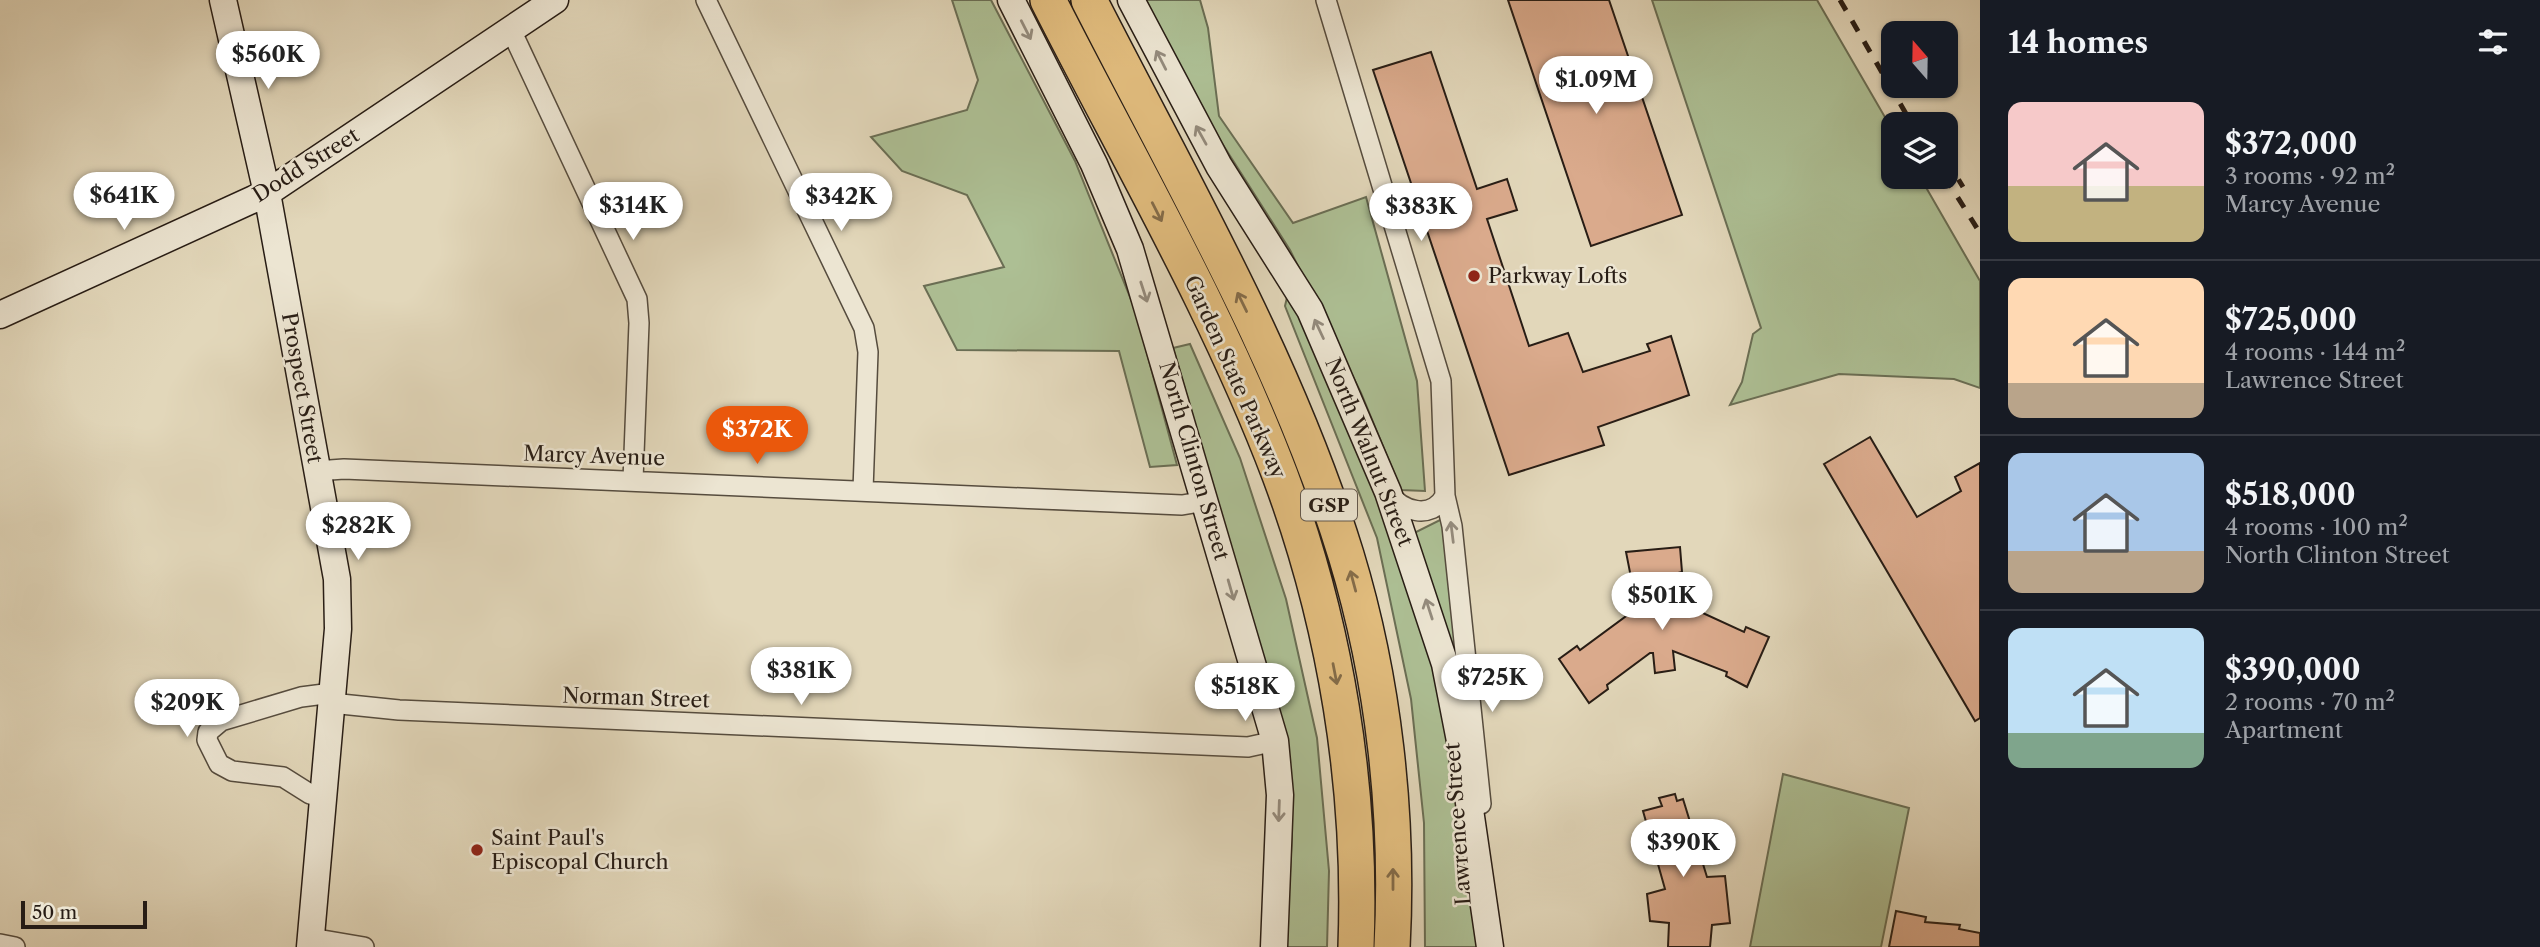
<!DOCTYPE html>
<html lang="en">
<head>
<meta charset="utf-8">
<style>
	:root { --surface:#171b24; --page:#20242c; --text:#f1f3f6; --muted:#9ea1a6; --line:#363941; --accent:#ea580c }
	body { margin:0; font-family:"Libre Caslon Text",serif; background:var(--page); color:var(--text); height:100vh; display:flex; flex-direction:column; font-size:26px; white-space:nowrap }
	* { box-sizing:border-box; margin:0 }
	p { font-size:23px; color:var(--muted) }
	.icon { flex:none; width:38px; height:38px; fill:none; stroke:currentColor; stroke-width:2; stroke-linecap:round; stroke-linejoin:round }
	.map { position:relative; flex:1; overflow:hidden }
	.sheet { display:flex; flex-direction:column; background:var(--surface); width:560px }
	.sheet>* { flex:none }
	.needle { width:46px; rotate:340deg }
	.fabs { position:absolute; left:1881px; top:21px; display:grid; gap:14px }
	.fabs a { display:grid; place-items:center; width:77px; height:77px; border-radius:14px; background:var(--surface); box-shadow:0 2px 5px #0004; font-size:35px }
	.scale { position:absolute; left:21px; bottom:18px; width:126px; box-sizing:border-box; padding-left:7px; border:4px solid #281d15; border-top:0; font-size:19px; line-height:24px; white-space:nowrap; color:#281d15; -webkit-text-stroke:5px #ece5d2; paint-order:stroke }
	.price { position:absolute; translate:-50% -60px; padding:0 16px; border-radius:24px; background:#fff; color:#222; font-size:23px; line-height:46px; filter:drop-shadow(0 2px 4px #0008) }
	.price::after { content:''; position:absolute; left:50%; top:42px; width:21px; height:16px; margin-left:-10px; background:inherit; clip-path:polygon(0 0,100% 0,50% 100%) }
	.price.on { background:var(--accent); color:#fff }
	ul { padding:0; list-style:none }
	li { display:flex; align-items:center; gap:21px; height:175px; padding:0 28px }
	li+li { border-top:2px solid var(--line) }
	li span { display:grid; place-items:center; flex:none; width:196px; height:140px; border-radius:14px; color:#555 }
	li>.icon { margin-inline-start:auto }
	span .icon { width:84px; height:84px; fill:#fffc; stroke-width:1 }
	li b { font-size:30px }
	h2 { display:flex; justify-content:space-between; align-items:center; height:84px; padding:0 28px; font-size:30px }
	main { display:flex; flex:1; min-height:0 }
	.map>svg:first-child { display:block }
</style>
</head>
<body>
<main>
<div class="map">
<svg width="1980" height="947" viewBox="0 0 1980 947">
	<rect width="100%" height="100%" fill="#e2d7ba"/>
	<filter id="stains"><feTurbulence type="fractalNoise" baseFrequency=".00286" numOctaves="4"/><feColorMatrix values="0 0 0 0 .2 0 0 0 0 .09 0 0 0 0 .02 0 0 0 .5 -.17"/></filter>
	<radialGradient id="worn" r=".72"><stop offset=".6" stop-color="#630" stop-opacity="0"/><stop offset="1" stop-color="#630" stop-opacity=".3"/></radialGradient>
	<path fill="#adbf94" stroke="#6a6e54" stroke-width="2" d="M952,0H991L1075,161L1136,312L1177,465L1150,467L1119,351L957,350L924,286L1004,267L967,195L902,171L871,137L967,110L978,80Z
		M1146,0H1200L1208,28L1219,116L1293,223L1366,197L1417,381L1425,491L1401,490L1361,393L1290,250L1190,93Z
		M1652,0H1817L1893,131L1894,177H1920L1980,281V388L1954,379L1839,374L1730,405L1742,382L1753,334L1761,328Z
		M1289,289L1352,433L1427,633L1456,760L1479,947H1425L1424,823L1411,699L1377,538L1285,306Z
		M1190,344L1240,458L1286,599L1317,738L1329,871L1327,947H1286L1292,835L1282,725L1173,348Z
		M1442,519L1461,680L1414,533Z
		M1783,774L1909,808L1881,947H1750Z"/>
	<path fill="#daaa8c" stroke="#281d15" stroke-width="2" d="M1508,0H1609L1682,215L1591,246Z
		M1431,52L1477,189L1507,179L1517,210L1487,219L1529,346L1568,333L1583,372L1650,351L1647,344L1671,336L1689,395L1598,427L1604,445L1509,475L1373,70Z
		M1870,437L1917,517L1961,491L1955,477L1980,463V718L1975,721L1824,464Z
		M1680,547L1682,572L1678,573L1681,603L1744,632L1746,627L1769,637L1747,687L1726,676L1727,672L1673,651L1675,670L1655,673L1653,653H1650L1607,685L1608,689L1589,703L1559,659L1577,646L1580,650L1637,608L1626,552Z
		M1675,794L1677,801L1683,799L1707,877L1725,876L1730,923L1712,925L1710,947H1668L1669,923L1650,921L1647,894L1665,889L1643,811L1662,806L1659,798Z
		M1896,911L1926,917L1925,922L1960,925L1959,929L1980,933V947H1889Z"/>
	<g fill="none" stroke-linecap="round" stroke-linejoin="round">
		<g stroke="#564c3e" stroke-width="22">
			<path id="street" d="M706,0L864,328L868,352L863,490
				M1326,0L1441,381L1445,496L1452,526L1481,804
				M511,30L637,299L639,323L633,480
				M316,471L344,469L1182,505L1206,501
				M1388,492C1401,511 1431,521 1445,496
				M331,703L399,710L1248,747L1275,741
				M323,796L310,794L283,777L232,771L219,764L207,740L208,732L221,721L301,697L332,693
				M311,938L364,947
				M0,944L15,947"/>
		</g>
		<g stroke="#281d15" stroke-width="29">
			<path id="secondary" d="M223,0L267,193L337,579L338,629L310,947
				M1011,0L1094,164L1130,249L1275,741L1280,795L1274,947
				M1131,0L1219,166L1310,310L1388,492L1445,664L1460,741L1490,947
				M0,315L267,193L555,0"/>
		</g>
		<g stroke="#281d15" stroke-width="38">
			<path id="highway" d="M1048,0C1127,156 1218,311 1280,475C1336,625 1362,787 1356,947
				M1089,0C1181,181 1286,360 1346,555C1384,680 1399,817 1392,947"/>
		</g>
		<use href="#street" stroke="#ece5d2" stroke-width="19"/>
		<use href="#secondary" stroke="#ece5d2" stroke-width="26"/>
		<use href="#highway" stroke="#e1bc7d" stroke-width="35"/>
		<path stroke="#281d15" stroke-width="5" stroke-dasharray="12 12" stroke-linecap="butt" d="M1840,0L1912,124
			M1946,159L1963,187
			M1945,177L1980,233"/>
	</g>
	<defs><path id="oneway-shaft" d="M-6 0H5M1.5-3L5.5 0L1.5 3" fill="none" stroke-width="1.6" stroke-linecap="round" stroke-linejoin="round" transform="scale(1.75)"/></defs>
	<g stroke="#948b7d">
		<use href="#oneway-shaft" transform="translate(1026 30) rotate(63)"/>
		<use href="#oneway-shaft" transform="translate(1161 60) rotate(-117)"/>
		<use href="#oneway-shaft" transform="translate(1201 135) rotate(-119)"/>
		<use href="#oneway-shaft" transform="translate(1144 292) rotate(72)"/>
		<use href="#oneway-shaft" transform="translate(1319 329) rotate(-115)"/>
		<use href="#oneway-shaft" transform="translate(1452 532) rotate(-97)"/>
		<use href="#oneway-shaft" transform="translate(1231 590) rotate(74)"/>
		<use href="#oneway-shaft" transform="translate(1429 609) rotate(-108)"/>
		<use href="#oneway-shaft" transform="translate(1279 811) rotate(92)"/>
	</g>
	<g stroke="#846c49">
		<use href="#oneway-shaft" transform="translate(1157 212) rotate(63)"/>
		<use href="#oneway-shaft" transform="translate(1242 302) rotate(-116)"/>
		<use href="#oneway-shaft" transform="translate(1353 581) rotate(-105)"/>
		<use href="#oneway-shaft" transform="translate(1335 674) rotate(79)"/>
		<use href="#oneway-shaft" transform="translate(1393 879) rotate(-90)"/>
	</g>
	<g fill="#8f2418" stroke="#ece5d2" stroke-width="2.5">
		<circle cx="1474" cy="276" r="7"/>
		<circle cx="477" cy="850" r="7"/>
	</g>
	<g text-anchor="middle" stroke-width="5" stroke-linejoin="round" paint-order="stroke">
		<rect fill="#ece5d2" stroke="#63594e" stroke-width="2" x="1301" y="489.5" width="56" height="31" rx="5"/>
		<g font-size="19" font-weight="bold" fill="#281d15">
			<text x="1329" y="512">GSP</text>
		</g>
		<g font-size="21" fill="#281d15" stroke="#ece5d2">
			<text transform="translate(306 165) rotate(-32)" y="7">Dodd Street</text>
			<text transform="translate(1235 377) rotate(66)" y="7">Garden State Parkway</text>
			<text transform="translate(302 388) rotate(80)" y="7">Prospect Street</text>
			<text transform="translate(1369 452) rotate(68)" y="7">North Walnut Street</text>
			<text transform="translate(594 456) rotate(2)" y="7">Marcy Avenue</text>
			<text transform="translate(1194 461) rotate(74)" y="7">North Clinton Street</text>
			<text transform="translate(636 698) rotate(2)" y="7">Norman Street</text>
			<text transform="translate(1458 824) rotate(-94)" y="7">Lawrence Street</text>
		</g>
		<g font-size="21" fill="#281d15" stroke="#ece5d2" text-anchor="start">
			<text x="1488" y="283">Parkway Lofts</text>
			<text x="491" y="845">Saint Paul's<tspan x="491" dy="24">Episcopal Church</tspan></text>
		</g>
	</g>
	<rect width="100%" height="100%" filter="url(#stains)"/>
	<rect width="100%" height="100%" fill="url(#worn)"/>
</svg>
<div class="fabs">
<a><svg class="needle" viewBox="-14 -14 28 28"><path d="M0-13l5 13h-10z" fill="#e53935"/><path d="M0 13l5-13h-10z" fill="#9ea1a6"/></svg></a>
<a><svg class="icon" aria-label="layers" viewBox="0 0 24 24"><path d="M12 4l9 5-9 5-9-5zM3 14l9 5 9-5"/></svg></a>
</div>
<div class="scale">50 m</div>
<b class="price" style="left:268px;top:91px">$560K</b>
<b class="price" style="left:1596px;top:116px">$1.09M</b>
<b class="price" style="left:124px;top:232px">$641K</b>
<b class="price" style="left:841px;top:233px">$342K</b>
<b class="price" style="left:633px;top:242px">$314K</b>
<b class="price" style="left:1421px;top:243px">$383K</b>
<b class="price on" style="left:757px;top:466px">$372K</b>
<b class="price" style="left:358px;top:562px">$282K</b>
<b class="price" style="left:1662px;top:632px">$501K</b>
<b class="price" style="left:801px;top:707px">$381K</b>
<b class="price" style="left:1492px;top:714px">$725K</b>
<b class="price" style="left:1245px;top:723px">$518K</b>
<b class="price" style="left:187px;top:739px">$209K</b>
<b class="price" style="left:1683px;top:879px">$390K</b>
</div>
<section class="sheet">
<h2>14 homes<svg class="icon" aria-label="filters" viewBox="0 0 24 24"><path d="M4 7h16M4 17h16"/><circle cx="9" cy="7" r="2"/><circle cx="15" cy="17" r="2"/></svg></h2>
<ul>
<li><span style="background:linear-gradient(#f6c9c9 60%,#c2b280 0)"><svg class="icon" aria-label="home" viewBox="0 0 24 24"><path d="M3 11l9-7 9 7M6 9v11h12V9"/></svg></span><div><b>$372,000</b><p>3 rooms · 92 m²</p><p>Marcy Avenue</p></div></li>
<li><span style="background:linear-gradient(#ffd9b3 75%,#b9a48a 0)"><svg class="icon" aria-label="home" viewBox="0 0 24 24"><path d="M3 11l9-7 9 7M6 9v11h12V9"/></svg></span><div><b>$725,000</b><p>4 rooms · 144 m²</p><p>Lawrence Street</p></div></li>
<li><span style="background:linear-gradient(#a9c7e8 70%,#b9a48a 0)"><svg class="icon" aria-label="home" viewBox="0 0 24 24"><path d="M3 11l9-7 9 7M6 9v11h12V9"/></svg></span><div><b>$518,000</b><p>4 rooms · 100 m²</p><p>North Clinton Street</p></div></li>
<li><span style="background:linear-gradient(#bfe0f5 75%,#7fa58c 0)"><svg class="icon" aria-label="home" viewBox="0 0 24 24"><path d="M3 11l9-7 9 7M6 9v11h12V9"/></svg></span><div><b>$390,000</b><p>2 rooms · 70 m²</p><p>Apartment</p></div></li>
</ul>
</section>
</main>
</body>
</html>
